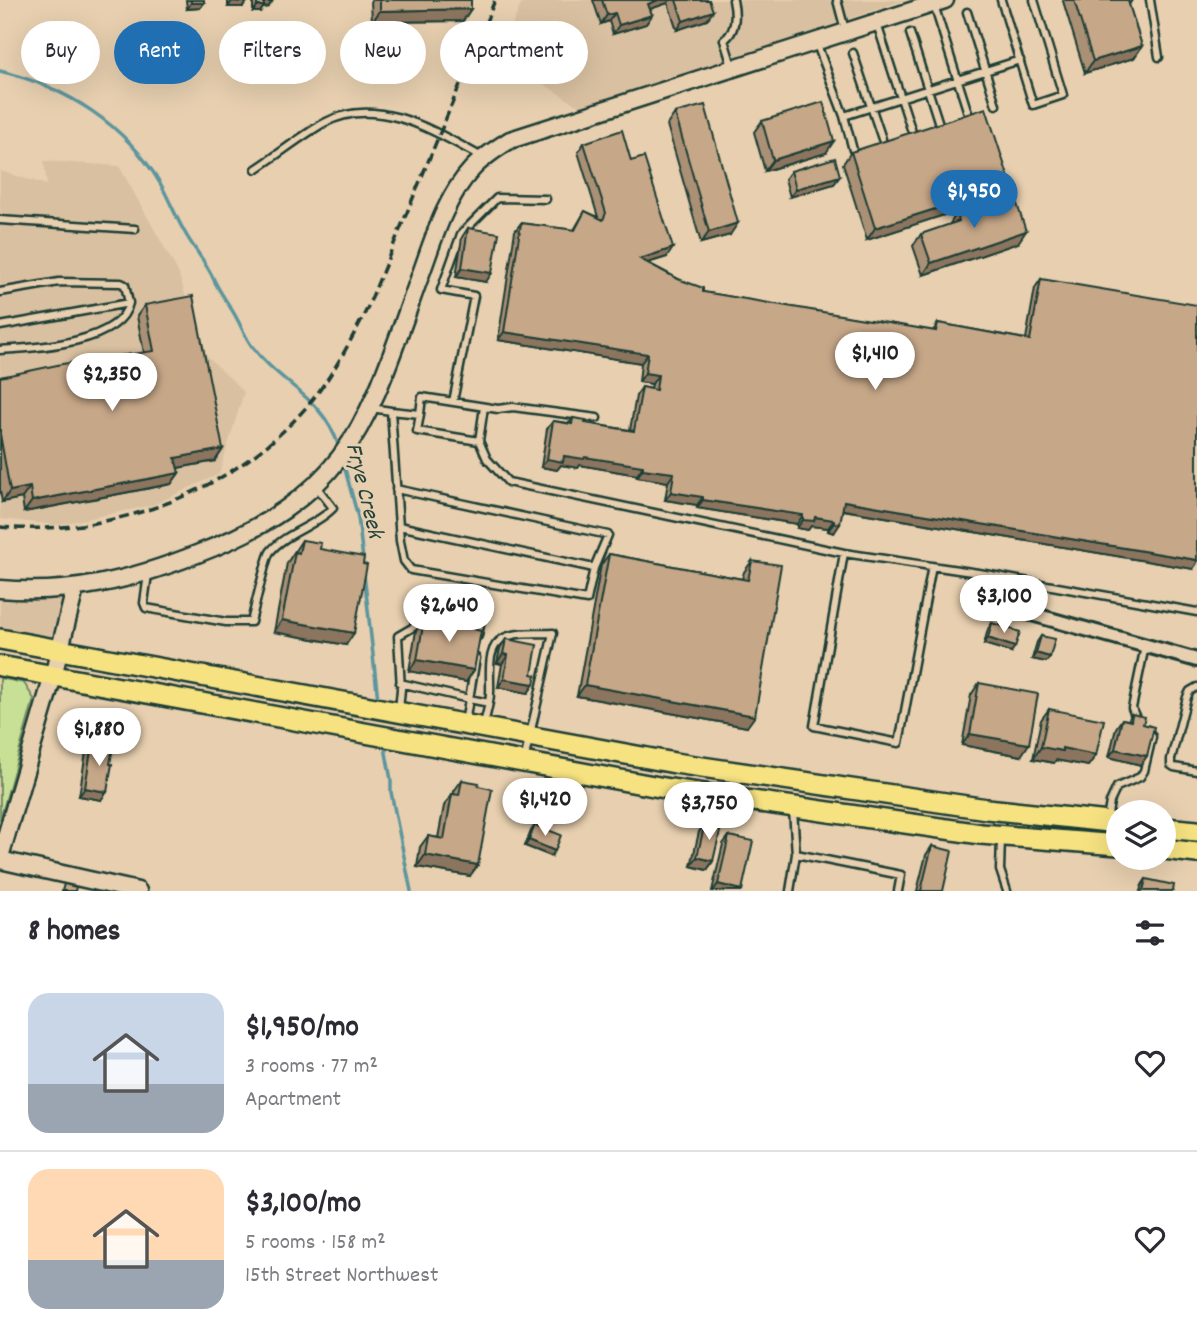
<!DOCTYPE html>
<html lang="en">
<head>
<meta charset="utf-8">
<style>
	:root { --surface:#fff; --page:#f2f2f3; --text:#2b2b33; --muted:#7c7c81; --line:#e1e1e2; --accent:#1f6fb2 }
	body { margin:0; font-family:Dekko,sans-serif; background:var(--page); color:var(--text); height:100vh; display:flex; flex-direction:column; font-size:26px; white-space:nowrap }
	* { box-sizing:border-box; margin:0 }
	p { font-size:23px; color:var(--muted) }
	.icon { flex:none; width:38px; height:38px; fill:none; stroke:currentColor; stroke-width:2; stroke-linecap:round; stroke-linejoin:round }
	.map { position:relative; height:891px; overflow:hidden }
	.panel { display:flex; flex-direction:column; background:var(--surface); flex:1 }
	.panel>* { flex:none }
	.hud { position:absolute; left:21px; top:21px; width:700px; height:63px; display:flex; gap:14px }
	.fabs { position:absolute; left:1106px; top:800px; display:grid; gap:14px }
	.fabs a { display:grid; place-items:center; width:70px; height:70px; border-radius:50%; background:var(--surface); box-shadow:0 7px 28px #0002; font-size:35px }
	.price { position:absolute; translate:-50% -60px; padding:0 16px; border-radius:24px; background:#fff; color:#222; font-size:23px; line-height:46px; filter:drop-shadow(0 2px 4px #0008) }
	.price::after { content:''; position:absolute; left:50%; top:42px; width:21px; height:16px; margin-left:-10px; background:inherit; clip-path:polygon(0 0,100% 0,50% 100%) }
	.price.selected { background:var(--accent); color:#fff }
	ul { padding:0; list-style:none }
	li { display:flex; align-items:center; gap:21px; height:175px; padding:0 28px }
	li+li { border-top:2px solid var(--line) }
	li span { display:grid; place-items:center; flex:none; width:196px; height:140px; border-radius:21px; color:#555 }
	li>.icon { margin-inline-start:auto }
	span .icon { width:84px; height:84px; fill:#fffc; stroke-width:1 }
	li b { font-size:30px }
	h2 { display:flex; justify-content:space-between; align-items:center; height:84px; padding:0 28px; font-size:30px }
	.tag { padding:0 24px; border-radius:32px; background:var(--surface); box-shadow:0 7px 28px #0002; font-size:24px; line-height:63px }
	.tag.selected { background:var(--accent); color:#fff }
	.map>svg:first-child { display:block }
</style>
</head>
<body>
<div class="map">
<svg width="1197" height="891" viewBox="0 0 1197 891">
	<rect width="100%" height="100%" fill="#e7cfaf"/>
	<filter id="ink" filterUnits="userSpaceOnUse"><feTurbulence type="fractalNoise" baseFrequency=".0143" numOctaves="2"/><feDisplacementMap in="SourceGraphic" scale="14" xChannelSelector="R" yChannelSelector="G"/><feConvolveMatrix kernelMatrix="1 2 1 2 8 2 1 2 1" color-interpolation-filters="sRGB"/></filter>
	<g filter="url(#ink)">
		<path fill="#d9c0a1" d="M523,0H905L583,109L518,68L510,30Z
			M44,161L119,166L178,272L203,352L244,392L219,474L153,505L57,525L0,519V171L47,185Z
			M0,589H75L60,649L0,639Z"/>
		<path fill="#c7e096" stroke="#738e65" stroke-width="2" d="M0,678L24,683L34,699L0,820Z"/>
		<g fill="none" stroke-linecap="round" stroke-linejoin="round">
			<path stroke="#5c959e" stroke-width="3.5" d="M0,71C66,87 125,124 160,183C169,199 175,215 184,231C193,248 207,263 214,280C220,293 229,304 236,317C241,326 245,336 251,345C280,385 323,396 339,447
				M343,462L358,517L363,559
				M364,574L378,700
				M384,742L391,780V792L411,891"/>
			<g stroke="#1f3d34" stroke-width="11">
				<path id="service" d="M837,0L845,30
					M1001,0L1033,105L1063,95L1034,0
					M1150,0L1159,57
					M934,5L968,113
					M967,12L996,105
					M877,24L912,132
					M910,33L939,124
					M816,42L844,116L1020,60
					M853,53L882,139
					M732,66L724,40C737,31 736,14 733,0
					M844,116L853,150
					M256,169C279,154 301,136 324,123C377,94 436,132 482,157
					M0,220L135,229
					M0,292L59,282L121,283L125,285L129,303C120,344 34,348 0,350
					M0,326L129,303
					M453,402L474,296L441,290L461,234L497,198L546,199
					M371,408L391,411L400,541L404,561L411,570L587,600L594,568L608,535L396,489
					M391,411L420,414L417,431L479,441L487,459L508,482L844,553L985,574L1197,612
					M420,414L422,397L498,409L513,407L597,418
					M479,441L484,407
					M399,526L594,568
					M844,553L814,726L899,743L932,566
					M148,574L144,603L146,608L226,622H251C254,611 266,557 270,552C285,533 316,526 333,508L316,486
					M464,625H480L478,636
					M400,683L469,699L476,658
					M1197,687L1190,691L1187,697L1171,759V765L1174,767L1197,771
					M399,710L401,689L398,636L417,625H425
					M1137,721L1132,708L1145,646
					M465,723L469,699L489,703
					M484,725C486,714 490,703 490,693C491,675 485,647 504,638C518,631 539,634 553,633L524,761
					M1107,820L1110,802L1117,787L1140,777L1144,771L1152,737L1148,730
					M1001,838L1000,870L1007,891
					M796,854L901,875L898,891
					M790,891L796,854L793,810"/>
			</g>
			<g stroke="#1f3d34" stroke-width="18">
				<path id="minor" d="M992,603L1197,660"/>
			</g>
			<g stroke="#1f3d34" stroke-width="21">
				<path id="tertiary" d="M0,589C70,595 132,580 197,554C357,493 369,415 423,268C435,234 447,196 472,169C483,157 497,148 510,140L945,0
					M0,857L53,676L75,589
					M0,860L138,891"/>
			</g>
			<g stroke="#1f3d34" stroke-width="24">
				<path id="trunk" d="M0,639L675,763L987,809L1118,823
					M0,666L670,789L981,834L1118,845
					M1164,828L1197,831
					M1164,849L1197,853"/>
			</g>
			<use href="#service" stroke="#e7cfaf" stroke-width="6"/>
			<use href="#minor" stroke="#e7cfaf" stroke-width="12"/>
			<use href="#tertiary" stroke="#e7cfaf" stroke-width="16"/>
			<use href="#trunk" stroke="#f6e281" stroke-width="19"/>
			<path stroke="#1f3d34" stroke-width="3.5" stroke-dasharray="10 5" stroke-linecap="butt" d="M0,527C113,537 235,492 309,404C333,375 350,342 367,309L495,0"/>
		</g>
		<path fill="#aa9075" stroke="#1f3d34" stroke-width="2" d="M186,0H204V3L200,8L187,9Z
			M228,0H247L243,7H228Z
			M253,0H272V2L268,7L263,8L260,12H253Z
			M371,0H471L463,21L372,22Z
			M593,0H709L707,20L677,30L668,3L650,9L652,15L646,24L613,34L609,21L601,24Z
			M1063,0H1132L1129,5L1142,46L1134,58L1085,73L1063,1Z
			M270,32L273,57L251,56V44L255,38L266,39Z
			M675,113L730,235L701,243L667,125Z
			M762,121L826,153L765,171L754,132Z
			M584,143L631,161L667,257L648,263L703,292L933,331L938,323L1026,339L1035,288L1041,279L1193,569L843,510L834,533L828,531V528L811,526L808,530L797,528V524L697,508V505L665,500L668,482L637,477V475L580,465L578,468L561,465L557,470L541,467L547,429L553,421L569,423L573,418L585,423L630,430L636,396L642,387L651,389L652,384L639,382L641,363L498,340L515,231L521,223L574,230L585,211L598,217L578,152Z
			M851,152L1011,185L1003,196L867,240L843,164Z
			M791,171L840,176L834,184L790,197L785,179Z
			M974,212L1018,243L923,275L913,246L921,234L949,225L957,213Z
			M468,228L486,282L456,277L462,237Z
			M145,305L223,449L215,461L177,468L179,473L171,484L24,512L22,498L2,502L0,491V377L144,353L137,316Z
			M302,540L320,549L346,645L274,632L287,563Z
			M609,554L742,579L744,572L752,561L747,727L577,696L601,565Z
			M424,620L440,623L443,620L473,629L474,670L466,682L409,671L416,631Z
			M992,623L1011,652L984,644L988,629Z
			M1041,636L1050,657L1046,662L1032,659L1037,642Z
			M506,639L532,674L534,684L528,693L498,687L502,664L497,663L500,648Z
			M979,683L1021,756L962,745L971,695Z
			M1049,709L1096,755L1088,766L1056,760L1054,763L1033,759L1041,720Z
			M1132,714L1143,724L1141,765L1109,757L1116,728L1122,719L1128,720Z
			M92,744L101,800L79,796L86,752Z
			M462,780L470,876L417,867L420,847L428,836L438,838L444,806L452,794H454V791Z
			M705,823L713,861L707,870L691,866L699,832Z
			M535,825L551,856L525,846L531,831Z
			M729,836L741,891H712L723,844Z
			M932,846L943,891H917L926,855Z
			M1146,879L1173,891H1140L1142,885Z"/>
		<path fill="#8b755f" stroke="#1f3d34" stroke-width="2" d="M658,0H670L668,3L641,12L648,4Z
			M232,1L247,2L243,7H228Z
			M264,2H272L268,7L263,8L260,12H253L257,6Z
			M191,3H204L200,8L187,9Z
			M471,9L463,21L372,22L380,11Z
			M713,11L707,20L677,30L683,21Z
			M615,13L609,21L601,24L607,15Z
			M652,15L646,24L613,34L619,25Z
			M1142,46L1134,58L1085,73L1093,61Z
			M255,50L277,51L273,57L251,56Z
			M834,141L826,153L765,171L773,160Z
			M840,176L834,184L790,197L796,189Z
			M1011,185L1003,196L867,240L875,228Z
			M738,223L730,235L701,243L709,232Z
			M1026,231L1018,243L923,275L931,263Z
			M673,248L667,257L634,267L640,259Z
			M462,268L492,273L486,282L456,277Z
			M504,332L648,354L641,363L498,340Z
			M645,373L658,375L652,384L639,382Z
			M223,449L215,461L167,470L175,458Z
			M564,456L585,457L643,466L637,475L580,465L578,468L561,465L557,470L541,467L547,459Z
			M643,469L674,473L668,482L637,477Z
			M179,473L171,484L24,512L32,501Z
			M30,487L22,498L2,502L10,491Z
			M671,492L703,497L697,505L665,500Z
			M703,500L803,515L797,524L697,508Z
			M844,501L1197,560V563L1193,569L838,509Z
			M815,517L834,520L828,528L811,526L808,530L797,528L803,520Z
			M834,523L840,524L834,533L828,531Z
			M282,620L354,633L346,645L274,632Z
			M988,638L1015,647L1011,652L984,644Z
			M1036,653L1050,657L1046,662L1032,659Z
			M503,654L508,655L502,664L497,663Z
			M417,660L474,670L466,682L409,671Z
			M504,679L534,684L528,693L498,687Z
			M585,685L755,716L747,727L577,696Z
			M970,734L1029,744L1021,756L962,745Z
			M1041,747L1062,748L1096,755L1088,766L1056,760L1054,763L1033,759Z
			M1115,749L1147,756L1141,765L1109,757Z
			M85,788L107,792L101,800L79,796Z
			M529,840L555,851L551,856L525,846Z
			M425,855L478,865L470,876L417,867Z
			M697,857L713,861L707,870L691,866Z
			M718,884L742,890L741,891H713Z"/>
		<path fill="#c6a788" stroke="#1f3d34" stroke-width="2" d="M191,0H204V3H191Z
			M232,0H247V2L232,1Z
			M257,0H272V2H264V6H257Z
			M380,0H471V9L380,11Z
			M602,0H658L648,4L652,15L619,25L615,13L607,15Z
			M676,0H709L713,11L683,21Z
			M1074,0H1130L1128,1L1142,46L1093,61Z
			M270,32L278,33L277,51L255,50V38L270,39Z
			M823,102L834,141L773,160L762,121Z
			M705,105L738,223L709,232L675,113Z
			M986,108L1011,185L875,228L851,152Z
			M622,130L631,161L644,157L673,248L640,259L678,279L703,288V292L936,331L938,323L1030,340L1041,279L1197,305V560L844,501L840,524L834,523V520L815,517L814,521L803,520V515L703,500V497L671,492L674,473L643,469V466L585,457L584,459L564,456L563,462L547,459L553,421L572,424L573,418L586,420L585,423L634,431L642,387L656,390L658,375L645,373L648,354L504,332L521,223L575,230L585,211L603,220L606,213L584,143Z
			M835,158L840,176L796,189L791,171Z
			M1015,198L1026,231L931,263L921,234L959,221L957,213L973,208L974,212Z
			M468,228L499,233L492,273L462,268Z
			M193,296L223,449L175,458L179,473L32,501L30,487L10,491L0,434V377L62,364L154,351L145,305Z
			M302,540L321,543L320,549L364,557L363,564L367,565L354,633L282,620L295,552L299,553Z
			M609,554L748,580L752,561L781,565L755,716L585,685Z
			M424,620L442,623L443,620L473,626V629L481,631L474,670L417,660Z
			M992,623L1020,632L1015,647L988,638Z
			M1041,636L1055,639L1050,657L1036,653Z
			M506,639L537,645L532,674L536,675L534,684L504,679L508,655L503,654Z
			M979,683L1038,694L1029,744L970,734Z
			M1049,709L1104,720L1096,755L1062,748V751L1041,747Z
			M1132,714L1145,717L1143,724L1154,727L1147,756L1115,749L1122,719L1131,721Z
			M92,744L113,747L110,764H112L107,792L85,788Z
			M462,780L479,783L478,786L492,789L478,865L425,855L428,836L444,839L452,794L459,795Z
			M705,823L721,827L713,861L697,857Z
			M535,825L561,835L555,851L529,840Z
			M729,836L753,841L742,890L718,884Z
			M932,846L952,851L943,891H921Z
			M1146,879L1174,885L1173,891H1143Z
			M64,884L76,887L75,891H62Z"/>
	</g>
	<g text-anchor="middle" stroke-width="6" stroke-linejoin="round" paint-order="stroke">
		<g font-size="24" font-style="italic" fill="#24443d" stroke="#e7cfaf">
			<text transform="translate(366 490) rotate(76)" y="8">Frye Creek</text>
		</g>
	</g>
</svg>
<div class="fabs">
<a><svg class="icon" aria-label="layers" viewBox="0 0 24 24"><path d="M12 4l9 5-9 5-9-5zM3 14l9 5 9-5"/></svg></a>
</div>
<b class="price selected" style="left:974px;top:230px">$1,950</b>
<b class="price" style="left:875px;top:392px">$1,410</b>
<b class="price" style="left:112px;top:413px">$2,350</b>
<b class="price" style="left:1004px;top:635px">$3,100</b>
<b class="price" style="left:449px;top:644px">$2,640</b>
<b class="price" style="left:99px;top:768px">$1,880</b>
<b class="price" style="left:545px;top:838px">$1,420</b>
<b class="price" style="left:709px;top:842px">$3,750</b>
<div class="hud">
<a class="tag">Buy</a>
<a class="tag selected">Rent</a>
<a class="tag">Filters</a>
<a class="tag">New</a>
<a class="tag">Apartment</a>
</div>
</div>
<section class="panel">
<h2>8 homes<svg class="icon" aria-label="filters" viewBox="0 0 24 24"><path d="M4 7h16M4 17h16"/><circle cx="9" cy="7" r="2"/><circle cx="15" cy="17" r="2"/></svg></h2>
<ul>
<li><span style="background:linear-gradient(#c9d6e8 65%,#9aa5b1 0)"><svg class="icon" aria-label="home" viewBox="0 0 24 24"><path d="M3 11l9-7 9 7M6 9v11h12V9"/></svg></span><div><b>$1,950/mo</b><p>3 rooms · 77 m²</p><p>Apartment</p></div><svg class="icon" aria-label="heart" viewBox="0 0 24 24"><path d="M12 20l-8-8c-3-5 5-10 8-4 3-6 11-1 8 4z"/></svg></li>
<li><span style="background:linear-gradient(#ffd9b3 65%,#9aa5b1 0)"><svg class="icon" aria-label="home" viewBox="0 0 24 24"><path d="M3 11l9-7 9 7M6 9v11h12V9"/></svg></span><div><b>$3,100/mo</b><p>5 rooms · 158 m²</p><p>15th Street Northwest</p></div><svg class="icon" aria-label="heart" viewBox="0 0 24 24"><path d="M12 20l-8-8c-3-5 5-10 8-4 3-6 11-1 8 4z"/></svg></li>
</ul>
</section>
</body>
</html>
